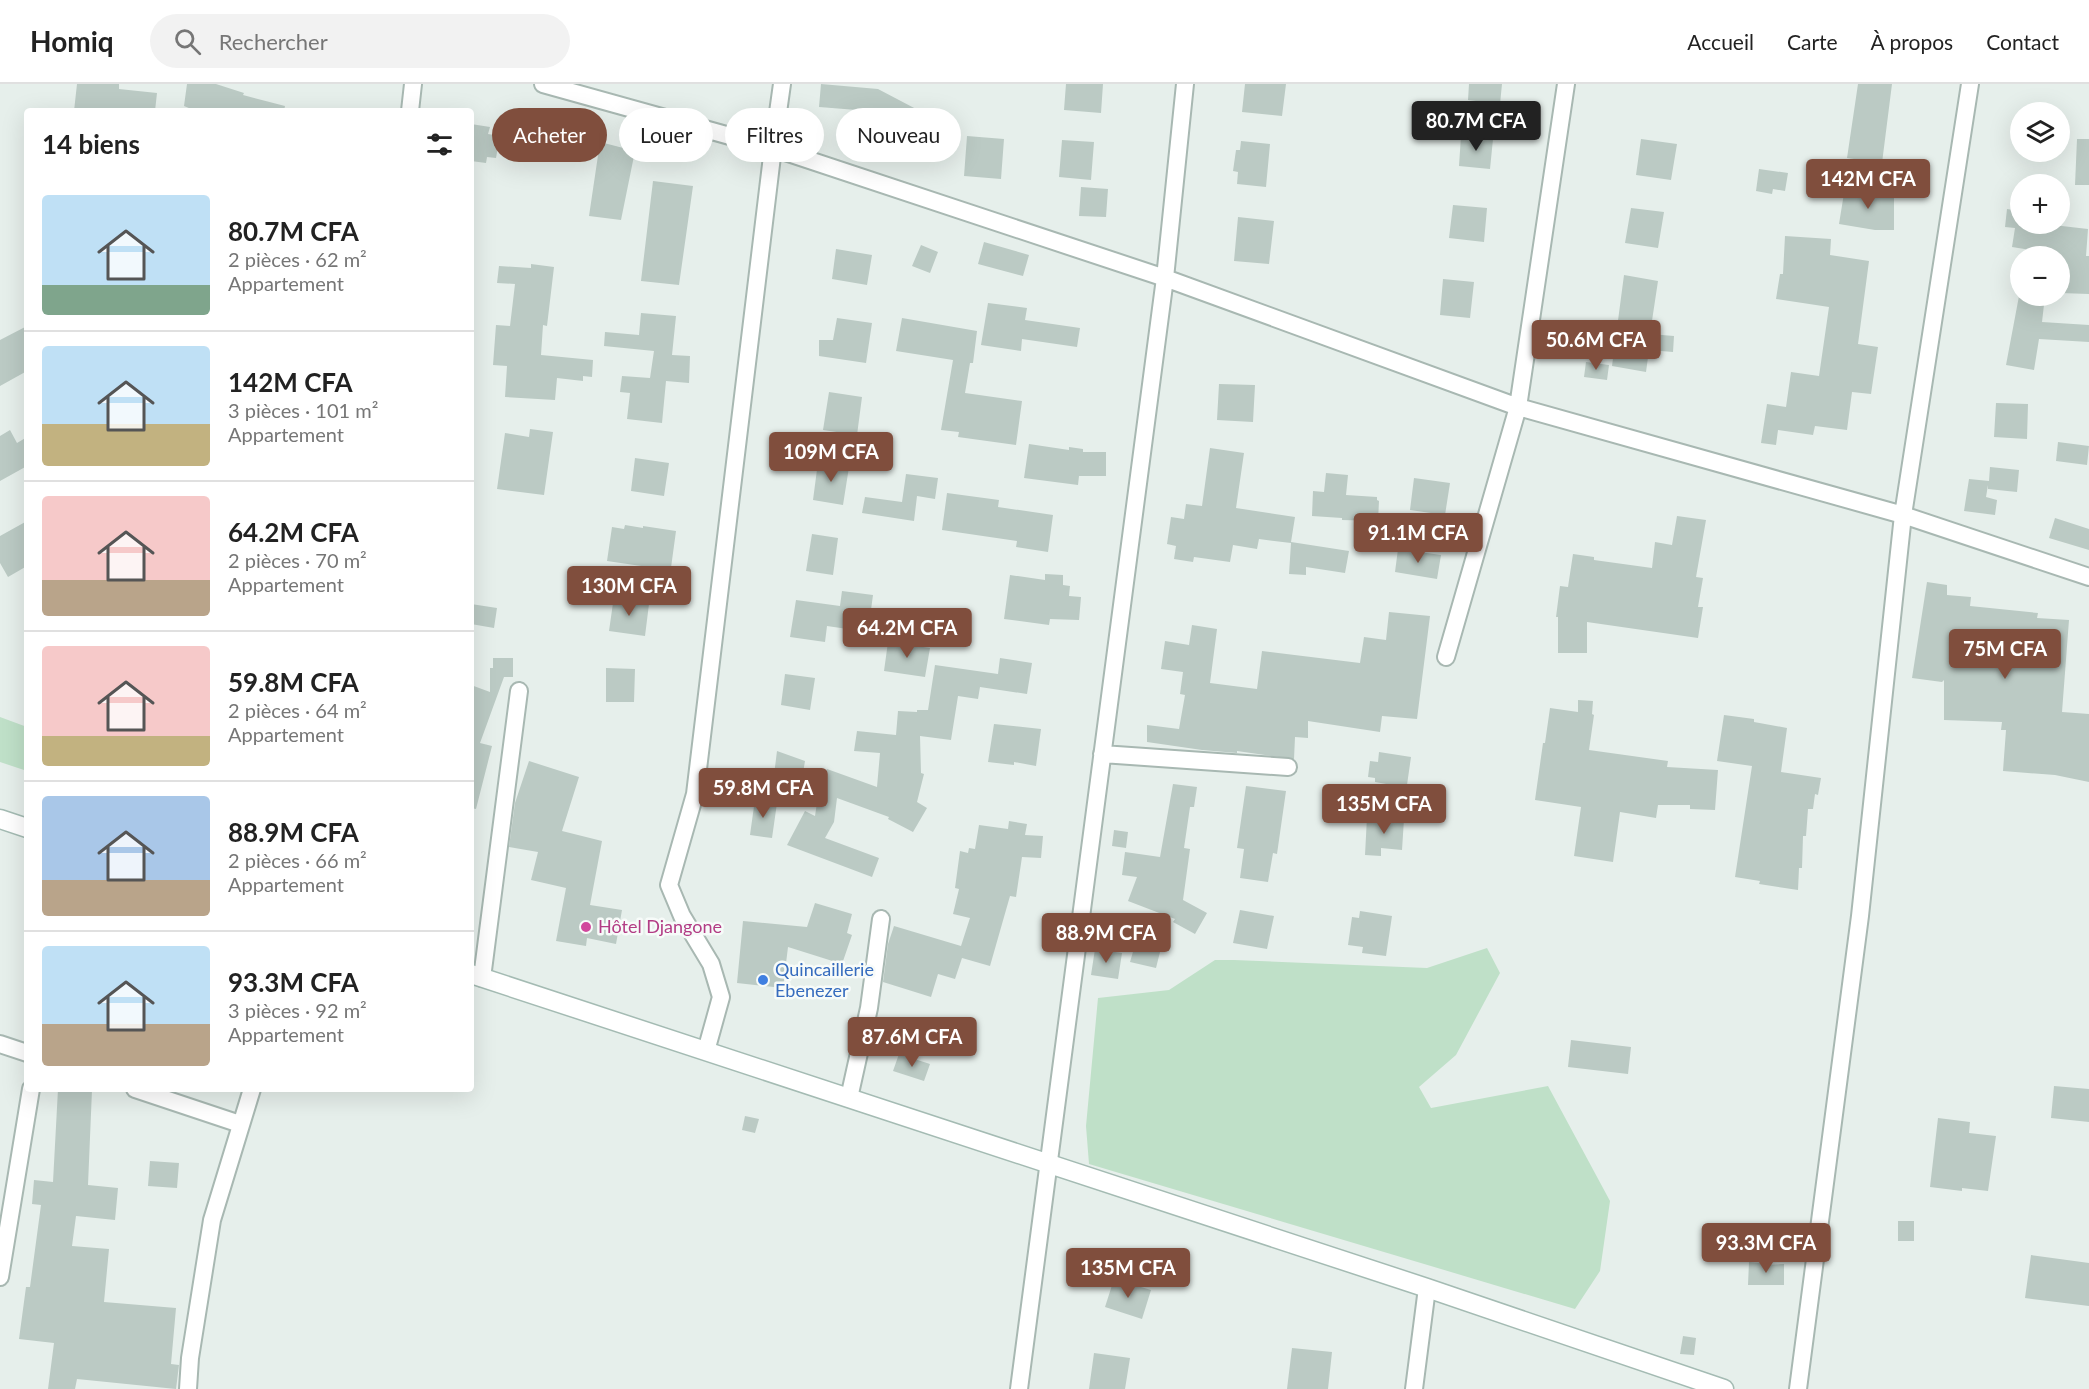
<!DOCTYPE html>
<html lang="fr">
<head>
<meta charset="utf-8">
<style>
	:root { --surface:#fff; --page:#f2f2f2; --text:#222; --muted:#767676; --line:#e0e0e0; --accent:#804e3d }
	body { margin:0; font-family:Lato,sans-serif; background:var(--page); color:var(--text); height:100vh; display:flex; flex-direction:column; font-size:22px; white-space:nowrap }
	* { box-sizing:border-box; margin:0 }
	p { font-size:20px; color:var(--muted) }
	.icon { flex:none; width:33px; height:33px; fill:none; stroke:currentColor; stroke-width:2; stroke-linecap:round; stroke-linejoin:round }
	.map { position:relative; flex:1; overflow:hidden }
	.details { position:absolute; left:24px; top:24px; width:450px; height:984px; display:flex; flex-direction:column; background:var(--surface); border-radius:6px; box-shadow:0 6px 24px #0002 }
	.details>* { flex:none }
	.guide { position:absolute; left:492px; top:24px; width:570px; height:54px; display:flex; gap:12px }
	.fabs { position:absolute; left:2010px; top:18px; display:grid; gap:12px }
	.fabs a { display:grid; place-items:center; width:60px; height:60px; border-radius:50%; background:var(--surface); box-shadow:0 6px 24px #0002; font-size:30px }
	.price { position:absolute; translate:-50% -51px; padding:0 14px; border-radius:6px; background:var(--accent); color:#fff; font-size:20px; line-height:39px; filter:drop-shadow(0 2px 3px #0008) }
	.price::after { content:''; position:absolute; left:50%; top:36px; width:18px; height:14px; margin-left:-9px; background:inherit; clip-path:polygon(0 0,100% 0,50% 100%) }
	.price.current { background:#222; color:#fff }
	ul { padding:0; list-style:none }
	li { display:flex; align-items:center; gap:18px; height:150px; padding:0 18px }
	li+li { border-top:2px solid var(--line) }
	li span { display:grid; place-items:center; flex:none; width:168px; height:120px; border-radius:6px; color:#555 }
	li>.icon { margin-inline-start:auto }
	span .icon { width:72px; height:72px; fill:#fffc; stroke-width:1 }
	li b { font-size:26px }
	h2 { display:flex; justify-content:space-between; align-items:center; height:72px; padding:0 18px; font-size:26px }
	.chip { padding:0 21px; border-radius:27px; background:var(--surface); box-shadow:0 6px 24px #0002; font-size:21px; line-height:54px }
	.chip.current { background:var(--accent); color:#fff }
	header { display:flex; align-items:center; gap:36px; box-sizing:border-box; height:84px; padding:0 30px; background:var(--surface); border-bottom:2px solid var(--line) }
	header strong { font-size:28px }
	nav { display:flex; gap:33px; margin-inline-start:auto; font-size:21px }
	.search { width:420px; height:54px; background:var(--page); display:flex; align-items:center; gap:15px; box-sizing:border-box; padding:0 21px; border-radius:33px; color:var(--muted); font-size:22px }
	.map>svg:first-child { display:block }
</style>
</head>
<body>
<header>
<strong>Homiq</strong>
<div class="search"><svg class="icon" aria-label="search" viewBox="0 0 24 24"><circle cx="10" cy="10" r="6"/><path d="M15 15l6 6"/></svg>Rechercher</div>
<nav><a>Accueil</a><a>Carte</a><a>À propos</a><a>Contact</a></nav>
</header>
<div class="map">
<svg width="2089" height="1305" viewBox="0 0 2089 1305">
	<rect width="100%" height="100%" fill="#e6efeb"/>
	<path fill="#bfe0c8" d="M0,633L27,643V687L0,678Z
		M1487,864L1500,889L1456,971L1419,1003L1431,1024L1548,1002L1610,1117L1600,1187L1575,1225L1089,1080L1086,1042L1098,914L1169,906L1215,876H1234L1427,884Z"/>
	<path fill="#bbcac4" d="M77,0H119V5L157,9L155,27H74Z
		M187,0H216L244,9L243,11L285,22L284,27H196L184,22Z
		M821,0L878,5L937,36L931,48L938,52L927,73L906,62L913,49L856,45L857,26L819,23Z
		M1066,0H1103L1101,29L1064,26Z
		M1245,0H1286L1282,32L1242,28Z
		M1469,0H1502L1500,20L1468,16Z
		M1858,0H1892L1882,79L1847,74Z
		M471,40L490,43L488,50L500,52L496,74L487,73L486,79L471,77Z
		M967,52L1004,55L1001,95L964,92Z
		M1461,52L1493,55L1490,85L1459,82Z
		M1641,55L1677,60L1671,96L1636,91Z
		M2077,55H2089V101H2075Z
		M1062,56L1094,58L1091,96L1059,93Z
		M1241,57L1270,60L1266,103L1237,100L1238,88L1233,87L1236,66H1240Z
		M600,58L635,67L621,136L589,132Z
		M1759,85L1788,89L1785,107L1773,105L1772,110L1756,107Z
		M653,97L693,102L679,201L641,197Z
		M1081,103L1108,105L1106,133L1079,132Z
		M1845,103L1894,110V146H1875L1839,140Z
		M1453,121L1487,124L1484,158L1449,154Z
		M1631,124L1664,128L1658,164L1625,159Z
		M2007,125L2020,127V140H2053V141L2088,145L2086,172H2089V210L2060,209V172H2049V169L2012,163L2015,144L2005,143Z
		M1238,133L1274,137L1269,180L1234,177Z
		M1785,152L1831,155L1830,171L1869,177L1858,260L1878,263L1871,310L1852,308L1847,346L1815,342L1813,351L1778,346L1776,361L1761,359L1767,320L1786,323L1791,288L1819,292L1829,223L1776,215L1780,190H1783Z
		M984,158L1029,171L1023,192L978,180Z
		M921,161L938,168L930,189L912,182Z
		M836,165L872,171L867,201L832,195Z
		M531,180L554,183L547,242L543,241L541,271L593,276L592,293L583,292V297L557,294L555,316L505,313L507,282L493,281L496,241L510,242L515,200L497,199L499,182L531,184Z
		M1624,191L1658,197L1650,250L1674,252L1673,268L1649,266L1646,288L1612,282Z
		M1443,195L1474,198L1470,234L1440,231Z
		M2019,212H2045L2042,238L2089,241V258L2039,255L2034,286L2006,281Z
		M988,219L1027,224L1025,236L1080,244L1077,263L1022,255L1021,267L981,261Z
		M641,229L676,232L672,271L690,272L689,299L666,297L662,339L627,335L630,309L620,308L622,292L650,294L654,267L604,262L605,248L639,251Z
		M837,234L872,239L866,279L819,272V256H833Z
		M902,234L977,247L973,279H970L965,309L1022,317L1016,361L958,353L959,348L941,346L953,276L896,267Z
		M27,242V287L0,302V256Z
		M1586,278L1609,281L1607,296L1584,293Z
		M1219,300L1255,301L1253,338L1217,336Z
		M829,308L862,313L857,351L823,346Z
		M1996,319L2028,320L2027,355L1994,353Z
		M530,345L553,348L544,411L497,405L505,349L529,353Z
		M10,346L17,359L27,353V382L0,397V352Z
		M2058,358L2089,362L2087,381L2056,377Z
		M1029,360L1069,366V363L1083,365V368H1106V392H1079L1078,401L1024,394Z
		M1210,364L1244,369L1236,424L1295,433L1291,458L1349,467L1345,489L1306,483V491L1289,490L1291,459L1259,455L1257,465L1233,461L1230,478L1194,473L1193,478L1174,475L1176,462L1167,460L1171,433L1184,435L1186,420L1202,422Z
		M635,374L669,379L664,412L631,407Z
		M818,378L849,383L843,421L813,416Z
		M1990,383L2019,386L2017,408L1988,405V401L1986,413L1997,416L1995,431L1964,427L1969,395L1989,397Z
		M1326,389L1348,391L1346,411L1377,413V416L1379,417L1378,437L1342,436V434L1312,432L1313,407L1324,408Z
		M906,390L938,394L935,415L917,412L914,437L862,429L865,413L902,418Z
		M1414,394L1450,399L1445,431L1410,426Z
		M947,409L999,416L998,423L1053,431L1048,468L1016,463L1017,457L942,446Z
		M1677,432L1706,436L1696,493L1703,494L1698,523H1703L1698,554L1587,538V569H1558V533H1556L1560,502L1568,503L1573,470L1594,473V476L1652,484L1655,458L1672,461Z
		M2055,434L2089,445V466L2049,454Z
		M27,437V482L8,493L0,479V452Z
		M625,441L643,444V442L676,447L670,491L655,489V484L607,477L612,443L624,445Z
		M812,450L838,454L833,491L806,487Z
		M1398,465L1441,471L1437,495L1395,488Z
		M1045,490L1063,491V501L1070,502L1069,512L1081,513L1079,536L1050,535L1049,541L1004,535L1010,491L1045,496Z
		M1927,498L1947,501V511L1971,513L1970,522L2038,529L2037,534L2069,536L2062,628L2089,630V698L2055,691L2003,687L2006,646H2001L2002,638L1944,636V596L1942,598L1912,594Z
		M842,507L873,511L868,548L827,542L825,558L790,553L796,516L840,522Z
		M614,512L649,520L645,552L609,547Z
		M471,520L497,524L494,544L471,540Z
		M1389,528L1430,532L1417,635L1382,632L1380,648L1308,637V654L1295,653L1294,675L1237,667V669L1202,666L1147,658V641L1179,645L1185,611L1180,610L1183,588L1161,585L1165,557L1189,561L1192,541L1217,545L1210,599L1257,605L1262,567L1360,579L1364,553L1386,556Z
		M888,558L930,564L925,593L884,587Z
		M493,574H513V593H504L480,659L492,662L476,725L471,724V601L490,608V584H493Z
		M1000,574L1032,579L1027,610L980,603L978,615L958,612L951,656L920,652L921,689L924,690L917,718L927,724L913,748L888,735L889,733L837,714L834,738L825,754L879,774L872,793L787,761L805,727L815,732L820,699L827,685L877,703L880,669L854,667L857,647L896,651L898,627L917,628V626H928L935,581L998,590Z
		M606,584L635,585L634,618H606Z
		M785,590L815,594L810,626L781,621Z
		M1578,616L1593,617L1592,630L1594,631L1589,666L1668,677L1667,683L1718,686L1715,726L1690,725V721H1658L1656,734L1620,728L1613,778L1574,772L1581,723L1535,716L1543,659H1545L1550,624L1578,628Z
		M1724,631L1754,635V638L1787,644L1781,688L1821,694L1818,711L1815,710L1813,725H1808L1806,752H1803L1802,784H1799L1798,806L1759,800L1760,797L1735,793L1752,682L1717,677Z
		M994,640L1041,645L1036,682L1014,678V681L988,678Z
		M777,667L805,677L802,695L774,691Z
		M1379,668L1411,673L1406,708L1391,706L1392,701L1375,698V694L1368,693L1370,677L1378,678Z
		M529,677L579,693L562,747L602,757L590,821L622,826L616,860L587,854L586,862L556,857L566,804L531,796L538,768L509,763L515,719Z
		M1173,700L1197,703L1194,723H1190L1184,764L1190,765L1183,816L1207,829L1195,850L1173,838L1175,835L1128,817L1137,793L1122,791L1125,768L1160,773Z
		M1246,702L1286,707L1277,770L1273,769L1268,798L1240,794L1244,765L1237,764Z
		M755,715L777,719L772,754L750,751Z
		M1367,733L1404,735L1402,766L1381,764V772L1365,771Z
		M1009,737L1027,740L1025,751L1043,752L1041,774L1022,773L1016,813L1010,812L990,882L962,874L955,895L938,890L931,913L883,898L888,860L894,842L961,862L970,834L953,830L959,805L955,804L960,767L968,769L969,764L975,765L979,741L1008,745Z
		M1114,746L1128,748L1126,764L1112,762Z
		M815,819L852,830L847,849L852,851L842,880L788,863L783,904L737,899L743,837L807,843Z
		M1240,826L1274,832L1267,865L1233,859Z
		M1360,827L1392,832L1386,872L1362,869L1363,863L1348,861L1352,833L1359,834Z
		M1135,861L1160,868L1156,884L1130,878Z
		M1095,865L1122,869L1118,895L1091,891Z
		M1571,956L1631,963L1628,990L1568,983Z
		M899,970L930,980L924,997L893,987Z
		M2054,1002L2089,1005V1038L2051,1034Z
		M58,1005L92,1006L88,1101L118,1104L115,1136L76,1132L72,1162L109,1165L104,1218L176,1224L171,1280L179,1281L176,1305L77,1295L75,1305H48L54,1259L19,1255L26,1203H30L41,1121L32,1120L34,1096L53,1098Z
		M745,1032L759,1035L755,1049L742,1046Z
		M1938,1034L1970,1038L1969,1049L1996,1052L1988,1107L1962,1104V1107L1930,1103Z
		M150,1077L179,1079L177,1104L148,1102Z
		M1898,1137H1914V1157H1898Z
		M2031,1171L2089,1179V1222L2025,1214Z
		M1749,1178L1764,1179V1181L1784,1180V1201H1748Z
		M1114,1195L1151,1206L1142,1235L1105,1223Z
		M1683,1252L1696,1254L1694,1271L1680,1270Z
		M1292,1264L1332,1268L1328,1305H1287Z
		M1094,1269L1130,1274L1125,1305H1089Z"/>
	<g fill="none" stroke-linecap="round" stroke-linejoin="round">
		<g stroke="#a8b8b2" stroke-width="20">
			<path id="street" d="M543,0L773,64L1165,194L1518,323L1903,431L2089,493
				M410,27L413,0
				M1446,573L1518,323L1566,0
				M1102,670L1288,683
				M482,894L519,607
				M0,960L27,969
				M706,967L721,913L711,880L682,832L669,801L695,710L773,64L782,0
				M135,1005L240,1040
				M849,1014L869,924L881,835
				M0,1193L31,1005
				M188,1305L190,1274L212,1136L252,1005
				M1019,1305L1165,194L1185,0
				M1414,1305L1427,1204
				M1798,1305L1860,832L1903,431L1970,0"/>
		</g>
		<g stroke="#a4bbb3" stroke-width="21">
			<path id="secondary" d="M0,735L27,744
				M471,890L1427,1204L1724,1305"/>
		</g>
		<use href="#street" stroke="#fff" stroke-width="16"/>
		<use href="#secondary" stroke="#fff" stroke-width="18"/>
	</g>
	<circle fill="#d1479c" stroke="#f7fbf9" stroke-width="2" cx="586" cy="843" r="6"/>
	<circle fill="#3f7fe0" stroke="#f7fbf9" stroke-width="2" cx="763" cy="896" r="6"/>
	<g text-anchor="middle" stroke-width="5" stroke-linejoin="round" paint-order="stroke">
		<g font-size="18" fill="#b23c85" stroke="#f7fbf9" text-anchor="start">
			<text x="598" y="849">Hôtel Djangone</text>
		</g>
		<g font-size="18" fill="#366cbe" stroke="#f7fbf9" text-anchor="start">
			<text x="775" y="892">Quincaillerie<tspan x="775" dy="21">Ebenezer</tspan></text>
		</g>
	</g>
</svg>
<div class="fabs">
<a><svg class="icon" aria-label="layers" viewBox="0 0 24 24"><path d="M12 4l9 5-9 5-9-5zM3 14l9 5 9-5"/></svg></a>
<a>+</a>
<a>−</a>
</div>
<b class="price current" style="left:1476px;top:68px">80.7M CFA</b>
<b class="price" style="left:1868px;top:126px">142M CFA</b>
<b class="price" style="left:1596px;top:287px">50.6M CFA</b>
<b class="price" style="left:831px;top:399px">109M CFA</b>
<b class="price" style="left:1418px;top:480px">91.1M CFA</b>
<b class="price" style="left:629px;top:533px">130M CFA</b>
<b class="price" style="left:907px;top:575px">64.2M CFA</b>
<b class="price" style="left:2005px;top:596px">75M CFA</b>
<b class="price" style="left:763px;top:735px">59.8M CFA</b>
<b class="price" style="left:1384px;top:751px">135M CFA</b>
<b class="price" style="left:1106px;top:880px">88.9M CFA</b>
<b class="price" style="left:912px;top:984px">87.6M CFA</b>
<b class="price" style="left:1766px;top:1190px">93.3M CFA</b>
<b class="price" style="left:1128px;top:1215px">135M CFA</b>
<div class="guide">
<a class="chip current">Acheter</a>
<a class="chip">Louer</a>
<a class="chip">Filtres</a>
<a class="chip">Nouveau</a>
</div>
<section class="details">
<h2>14 biens<svg class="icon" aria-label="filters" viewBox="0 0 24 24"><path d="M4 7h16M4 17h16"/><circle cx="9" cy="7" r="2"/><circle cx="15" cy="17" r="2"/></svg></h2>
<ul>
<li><span style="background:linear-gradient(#bfe0f5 75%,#7fa58c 0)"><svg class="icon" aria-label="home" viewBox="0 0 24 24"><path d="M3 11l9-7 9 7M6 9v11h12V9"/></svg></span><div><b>80.7M CFA</b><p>2 pièces · 62 m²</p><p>Appartement</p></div></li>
<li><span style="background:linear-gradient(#bfe0f5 65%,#c2b280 0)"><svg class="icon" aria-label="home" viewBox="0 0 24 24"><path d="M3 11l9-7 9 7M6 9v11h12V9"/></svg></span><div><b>142M CFA</b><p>3 pièces · 101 m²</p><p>Appartement</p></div></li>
<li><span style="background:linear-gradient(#f6c9c9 70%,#b9a48a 0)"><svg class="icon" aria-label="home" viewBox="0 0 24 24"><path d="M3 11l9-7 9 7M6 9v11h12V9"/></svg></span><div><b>64.2M CFA</b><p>2 pièces · 70 m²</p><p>Appartement</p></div></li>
<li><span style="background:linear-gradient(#f6c9c9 75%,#c2b280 0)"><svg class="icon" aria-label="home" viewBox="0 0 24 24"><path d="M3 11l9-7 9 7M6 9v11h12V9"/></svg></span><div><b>59.8M CFA</b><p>2 pièces · 64 m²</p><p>Appartement</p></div></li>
<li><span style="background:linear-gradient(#a9c7e8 70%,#b9a48a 0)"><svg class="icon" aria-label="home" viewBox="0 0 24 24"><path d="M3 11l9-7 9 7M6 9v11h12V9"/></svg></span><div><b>88.9M CFA</b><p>2 pièces · 66 m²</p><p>Appartement</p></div></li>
<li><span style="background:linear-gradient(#bfe0f5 65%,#b9a48a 0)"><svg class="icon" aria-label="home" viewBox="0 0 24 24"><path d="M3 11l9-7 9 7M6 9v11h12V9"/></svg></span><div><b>93.3M CFA</b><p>3 pièces · 92 m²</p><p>Appartement</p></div></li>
</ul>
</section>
</div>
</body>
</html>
